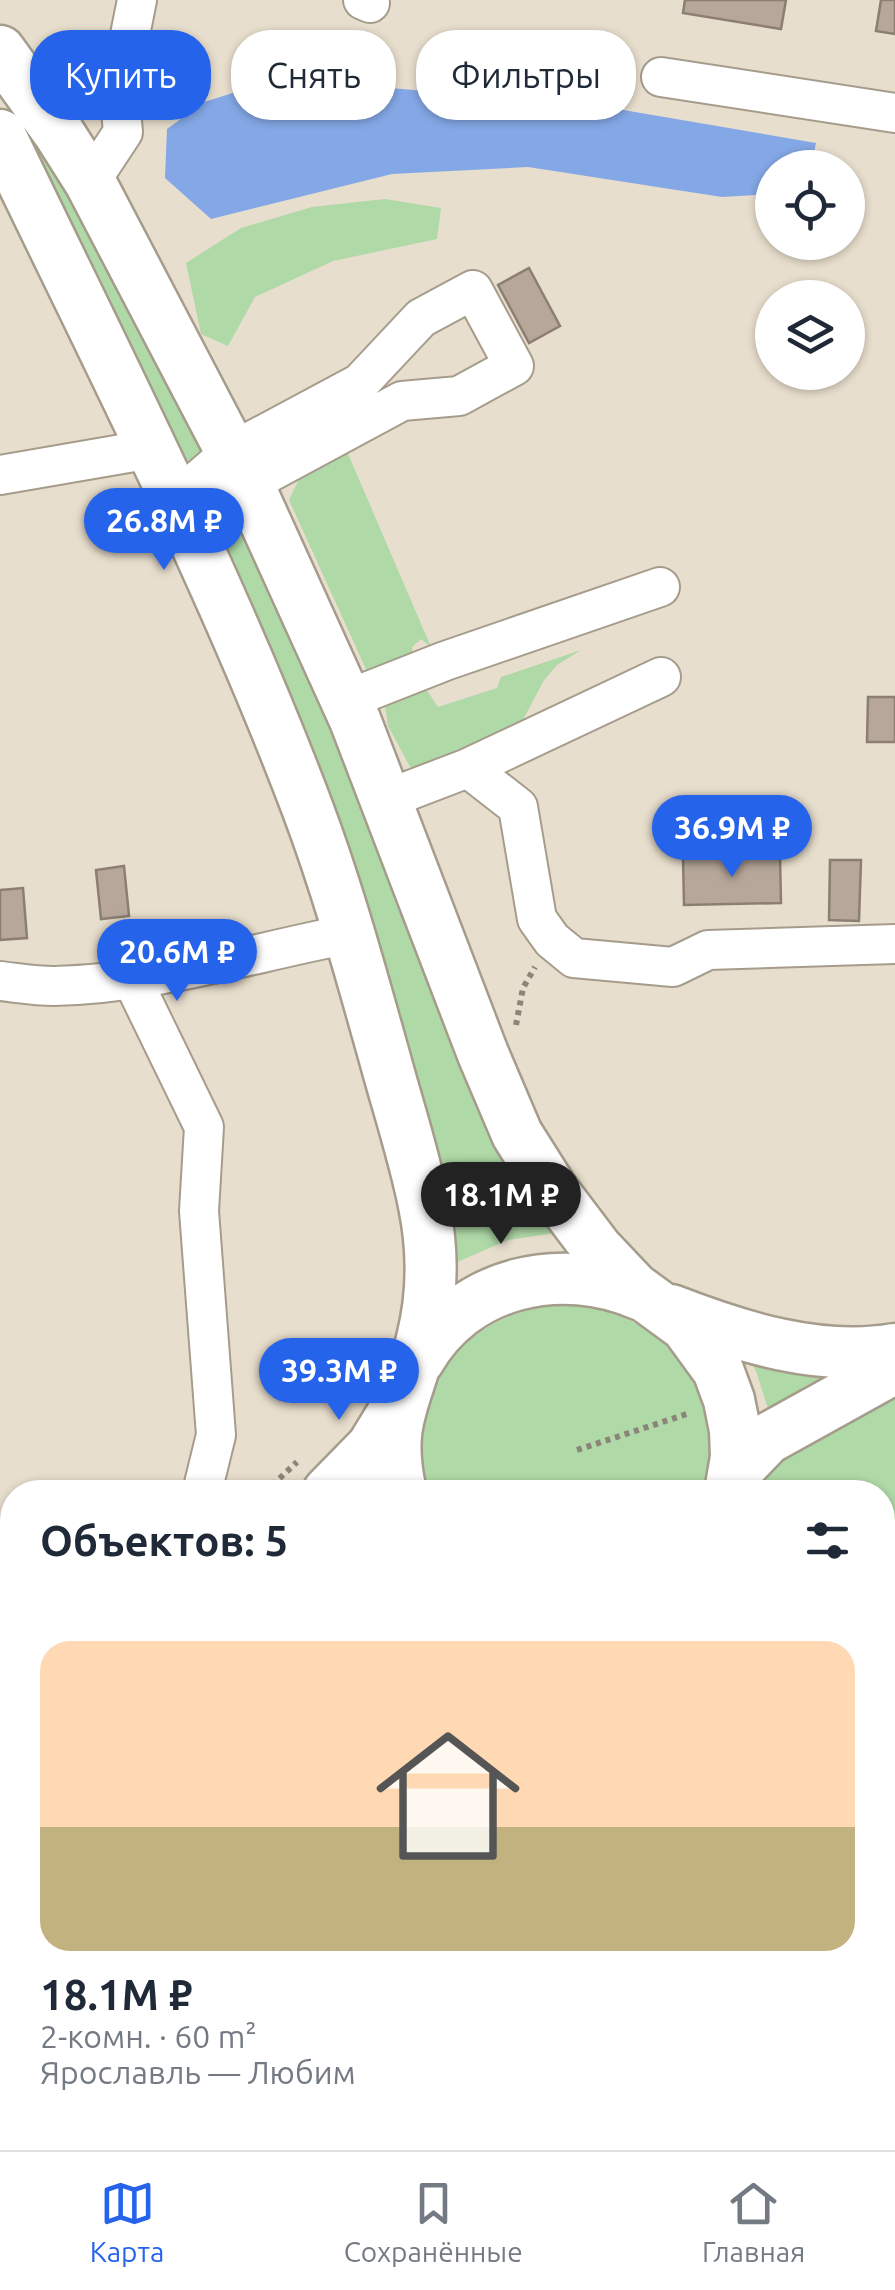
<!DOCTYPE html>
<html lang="ru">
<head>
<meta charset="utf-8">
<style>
	:root { --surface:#fff; --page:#f2f2f3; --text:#1f2937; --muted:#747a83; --line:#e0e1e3; --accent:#2563eb }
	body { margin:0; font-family:Ubuntu,sans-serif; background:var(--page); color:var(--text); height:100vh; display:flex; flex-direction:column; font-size:38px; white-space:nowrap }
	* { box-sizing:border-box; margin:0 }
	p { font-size:32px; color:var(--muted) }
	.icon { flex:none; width:55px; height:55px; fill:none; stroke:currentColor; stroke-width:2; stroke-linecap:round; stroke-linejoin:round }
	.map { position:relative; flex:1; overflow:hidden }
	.drawer { position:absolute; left:0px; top:1480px; width:895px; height:670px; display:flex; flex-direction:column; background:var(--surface); border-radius:40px 40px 0 0; box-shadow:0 2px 8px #0004 }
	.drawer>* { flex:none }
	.hud { position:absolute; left:30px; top:30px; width:835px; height:90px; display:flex; gap:20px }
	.tools { position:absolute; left:755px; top:150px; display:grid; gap:20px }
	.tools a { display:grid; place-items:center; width:110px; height:110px; border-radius:50%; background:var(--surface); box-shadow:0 2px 8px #0004; font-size:50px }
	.price { position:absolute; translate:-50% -85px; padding:0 22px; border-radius:35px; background:var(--accent); color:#fff; font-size:32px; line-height:65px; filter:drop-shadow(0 2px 5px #0008) }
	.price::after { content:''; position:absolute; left:50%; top:60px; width:30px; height:22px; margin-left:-15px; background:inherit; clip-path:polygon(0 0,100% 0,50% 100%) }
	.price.on { background:#222; color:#fff }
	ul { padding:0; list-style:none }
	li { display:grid; align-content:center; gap:20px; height:530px; padding:0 40px }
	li+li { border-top:2px solid var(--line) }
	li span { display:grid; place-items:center; height:310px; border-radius:30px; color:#555 }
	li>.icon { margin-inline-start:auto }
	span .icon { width:180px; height:180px; fill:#fffc; stroke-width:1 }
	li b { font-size:42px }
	h2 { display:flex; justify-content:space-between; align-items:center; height:120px; padding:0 40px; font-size:42px }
	.pill { padding:0 35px; border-radius:40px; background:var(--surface); box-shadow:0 2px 8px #0004; font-size:35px; line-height:90px }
	.pill.on { background:var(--accent); color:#fff }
	.menu { display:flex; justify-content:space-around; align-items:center; height:140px; border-top:2px solid var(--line); background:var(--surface); font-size:28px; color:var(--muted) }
	.menu a { display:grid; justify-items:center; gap:5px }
	.menu .on { color:var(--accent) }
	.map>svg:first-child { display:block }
</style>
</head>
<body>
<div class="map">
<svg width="895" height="2150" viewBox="0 0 895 2150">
	<rect width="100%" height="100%" fill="#e8decd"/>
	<path fill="#afd9a7" d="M27,117L202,433L203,453L193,460H181L13,124Z
		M385,199L441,208L437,239L333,261L255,297L228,346L201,334L186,263L241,228L312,207Z
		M346,449L431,647L421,639L412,647L414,665L370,678L289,500L301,475Z
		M231,510L237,512L562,1232L508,1240L457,1262L452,1225L211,520L216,514Z
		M581,650L557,665L544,680L518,729L415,776L388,726L385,706L420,680L438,707L497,688L501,677Z
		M555,1303C660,1306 733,1387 702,1492H428C404,1393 456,1320 555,1303Z
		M745,1351L853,1369L770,1415L756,1371Z
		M895,1389V1617L883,1618L882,1492H761C764,1448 859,1410 895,1389Z
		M12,1772V2138H251L229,2150H0V1775Z
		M639,2138H757L748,2150H661Z"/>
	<path fill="#84a7e5" d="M278,79L588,104L816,143L811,167L772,168V194L722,197L528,167L392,174L211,219L165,178L167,129L204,102Z"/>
	<path fill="#b6a79a" stroke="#8c7e71" stroke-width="2.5" d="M685,0H786L781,29L683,13Z
		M881,0H895V34L876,31Z
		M529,268L560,326L529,343L498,285Z
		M868,697H895V742H867Z
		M780,856L781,903L684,905L683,858Z
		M830,860H861L859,921L829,920Z
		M124,866L129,916L101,919L96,870Z
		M23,888L27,938L0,940V890Z
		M12,1982V2036L0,2039V1985Z
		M824,2138H837L855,2144L853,2150H820Z"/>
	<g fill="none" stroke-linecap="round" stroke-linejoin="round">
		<g stroke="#a69c8c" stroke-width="42">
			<path id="minor" d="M363,0L370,3
				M661,77L895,113
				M90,182L123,132L119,90L137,0
				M473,290L514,366L459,396L402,401L248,484L222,494L174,501L231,452L360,383L421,318Z
				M0,475L151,449
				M346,700L445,661L660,587
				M468,768L518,807L537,919L552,940L574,958L673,967L708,950L895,944
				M387,799L468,768L661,677
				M131,977L204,1127L199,1211L216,1435L202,1492
				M0,981C18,983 36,986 54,986C154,984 251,953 349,934
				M882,1639L895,1638
				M313,2150L321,2146L376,2150"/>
		</g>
		<g stroke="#a69c8c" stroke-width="55">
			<path id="major" d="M0,51L59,133L90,182L248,484L355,720L483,1054L517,1134L551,1188L598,1250L634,1288L686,1326L718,1370L729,1400L735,1430L736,1457L730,1492
				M0,135C106,356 220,577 307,807C338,889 361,974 385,1059C398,1107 414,1155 424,1205C433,1249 433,1295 422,1339C407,1402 385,1422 401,1492
				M671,1310C741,1337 819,1362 895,1349
				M419,1360C464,1281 561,1260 641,1295
				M732,1482L743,1464L767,1439L895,1368
				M328,1492L372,1447L397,1406
				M0,1633L12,1629
				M0,1713L12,1709"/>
		</g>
		<path stroke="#8b8579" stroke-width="6" stroke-dasharray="5 5" stroke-linecap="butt" d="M516,1025L523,988L535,967
			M577,1450L690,1413
			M265,1492L297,1462
			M0,1567L12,1566
			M882,1988C895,2039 895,2099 886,2150
			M590,2150L604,2138"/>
		<use href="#minor" stroke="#fff" stroke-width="38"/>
		<use href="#major" stroke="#fff" stroke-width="50"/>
	</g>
</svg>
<div class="tools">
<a><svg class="icon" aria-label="locate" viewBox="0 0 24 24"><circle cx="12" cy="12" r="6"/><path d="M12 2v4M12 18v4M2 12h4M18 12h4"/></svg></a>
<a><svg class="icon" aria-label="layers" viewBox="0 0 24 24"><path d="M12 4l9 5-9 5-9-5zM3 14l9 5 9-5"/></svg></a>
</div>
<b class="price" style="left:164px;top:573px">26.8M ₽</b>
<b class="price" style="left:732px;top:880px">36.9M ₽</b>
<b class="price" style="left:177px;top:1004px">20.6M ₽</b>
<b class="price on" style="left:501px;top:1247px">18.1M ₽</b>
<b class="price" style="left:339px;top:1423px">39.3M ₽</b>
<div class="hud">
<a class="pill on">Купить</a>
<a class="pill">Снять</a>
<a class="pill">Фильтры</a>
</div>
<section class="drawer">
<h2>Объектов: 5<svg class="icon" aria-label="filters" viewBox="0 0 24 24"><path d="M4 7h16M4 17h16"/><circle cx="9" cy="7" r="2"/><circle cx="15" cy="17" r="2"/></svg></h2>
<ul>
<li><span style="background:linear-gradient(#ffd9b3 60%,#c2b280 0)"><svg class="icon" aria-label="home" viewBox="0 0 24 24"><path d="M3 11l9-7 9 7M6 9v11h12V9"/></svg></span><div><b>18.1M ₽</b><p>2-комн. · 60 m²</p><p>Ярославль — Любим</p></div></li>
</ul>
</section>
</div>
<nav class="menu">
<a class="on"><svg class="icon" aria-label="map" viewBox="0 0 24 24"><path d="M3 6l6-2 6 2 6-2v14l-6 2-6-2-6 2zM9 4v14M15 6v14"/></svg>Карта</a>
<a><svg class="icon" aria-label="saved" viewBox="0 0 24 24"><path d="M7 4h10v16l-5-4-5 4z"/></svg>Сохранённые</a>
<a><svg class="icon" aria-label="home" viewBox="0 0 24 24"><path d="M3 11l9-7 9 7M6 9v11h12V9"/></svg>Главная</a>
</nav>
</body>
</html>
